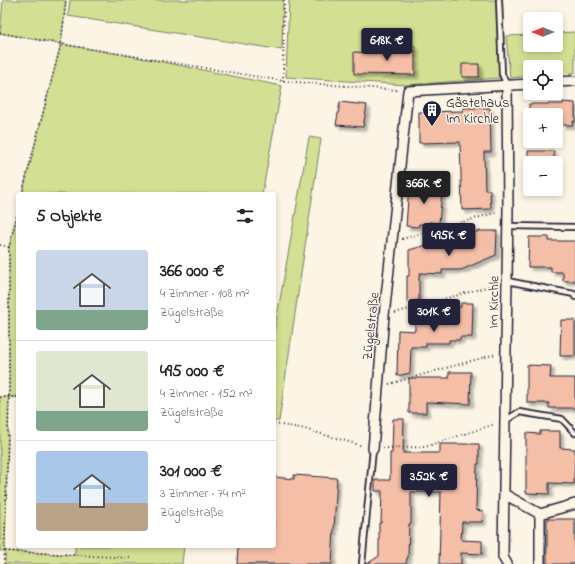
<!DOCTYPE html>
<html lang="de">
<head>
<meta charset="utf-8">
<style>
	:root { --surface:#fff; --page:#f6f6f6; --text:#202124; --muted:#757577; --line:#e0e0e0; --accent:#22223b }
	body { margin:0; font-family:"Indie Flower",sans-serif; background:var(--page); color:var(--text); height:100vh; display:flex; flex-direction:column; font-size:15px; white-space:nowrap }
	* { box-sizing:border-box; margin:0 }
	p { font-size:13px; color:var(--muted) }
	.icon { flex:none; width:22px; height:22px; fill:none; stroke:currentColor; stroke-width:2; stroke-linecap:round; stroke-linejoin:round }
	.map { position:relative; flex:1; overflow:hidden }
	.sheet { position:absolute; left:16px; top:192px; width:260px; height:356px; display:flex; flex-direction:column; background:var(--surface); border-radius:4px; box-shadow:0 2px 6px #0003 }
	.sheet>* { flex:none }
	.needle { width:26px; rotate:270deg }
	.fabs { position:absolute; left:523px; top:12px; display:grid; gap:8px }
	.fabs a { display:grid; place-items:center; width:40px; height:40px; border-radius:4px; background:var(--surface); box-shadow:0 2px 6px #0003; font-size:20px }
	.price { position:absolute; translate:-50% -34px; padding:0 9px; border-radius:4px; background:var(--accent); color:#fff; font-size:13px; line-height:26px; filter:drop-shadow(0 1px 2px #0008) }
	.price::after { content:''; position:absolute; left:50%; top:24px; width:12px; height:9px; margin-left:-6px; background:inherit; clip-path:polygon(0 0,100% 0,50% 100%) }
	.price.current { background:#222; color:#fff }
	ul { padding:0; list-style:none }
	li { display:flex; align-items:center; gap:12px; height:100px; padding:0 20px }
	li+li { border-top:1px solid var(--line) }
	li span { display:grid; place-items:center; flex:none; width:112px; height:80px; border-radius:4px; color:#555 }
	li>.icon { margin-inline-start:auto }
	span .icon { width:48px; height:48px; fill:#fffc; stroke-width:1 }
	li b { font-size:17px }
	h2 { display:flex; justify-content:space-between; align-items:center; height:48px; padding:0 20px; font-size:17px }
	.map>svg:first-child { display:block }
</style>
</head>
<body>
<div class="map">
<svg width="575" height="564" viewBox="0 0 575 564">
	<defs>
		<filter id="shadow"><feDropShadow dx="3.5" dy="3.5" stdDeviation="1" flood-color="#0004"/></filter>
	</defs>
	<rect width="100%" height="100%" fill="#fcf5e5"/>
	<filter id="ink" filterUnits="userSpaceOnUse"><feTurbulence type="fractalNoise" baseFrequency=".025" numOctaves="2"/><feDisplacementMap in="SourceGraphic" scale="8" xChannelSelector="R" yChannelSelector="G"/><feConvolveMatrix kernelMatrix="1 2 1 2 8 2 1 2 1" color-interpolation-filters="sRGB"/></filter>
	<g filter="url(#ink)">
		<path fill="#d3df92" stroke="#7a8066" d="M3,0H66L61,44L148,59L282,86L262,194H22L61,44L0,33Z
			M70,0H283L282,50L68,16Z
			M289,0H496L499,78L407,85L286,77Z
			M575,32V73L556,74V67H530V76L510,78L506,36L530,35V45H556V33Z
			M309,137L321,139L279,421H274V333Z
			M18,211V397H9L5,551L75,555V546H184L182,564H5V551H0V397H9V247Z"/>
		<path fill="#f4bea7" stroke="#22223b" filter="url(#shadow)" d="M395,45L415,46V75L354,74V52L394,54Z
			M462,64H479V77H462Z
			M340,102L367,105L363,127L336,125Z
			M563,102L575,103V122L573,121V125H562V115H529V104H563Z
			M463,108H490L491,152H484L485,190H490L491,209L462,210L460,142L419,143V112L463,111Z
			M528,151H554V163H528Z
			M424,182L438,183L437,193H442L439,223L429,222V225L419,224L418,227L406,226L409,186L423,187Z
			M480,231H497L496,255L461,270H442V274L420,273V275H419V300L407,303V276H409V250L427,245V247L438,242Z
			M529,237H549V241H575V281H563V272H551V267H528Z
			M461,303H473L472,337H460V340H449V343H426V347H411L410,373L397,376L398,330L415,331V320H428V317H439V310H450L451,307H461Z
			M561,320H575V356H560Z
			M527,365L551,366L550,378H575V408H549V403H527Z
			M449,372H471L470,404L426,402V413H409V378H449Z
			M393,419H404L403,453H440V444H479V464H477L476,510L483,511L482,522H462L461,540L482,541V554L461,553V564H439L441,492H411V524H409L408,558H407L406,564H367L379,556V523H381L382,491H375V480H390V453H392Z
			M540,431H560V448L575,449L574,484L549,483V494L526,493V433L540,434Z
			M294,475L337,478L332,564H237L238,546H274V477L294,479Z
			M547,519H575V564H547Z"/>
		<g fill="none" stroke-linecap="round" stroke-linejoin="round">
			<g stroke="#22223b" stroke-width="8">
				<path id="service" d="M499,0L502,74L507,86
					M508,226L575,227
					M507,281L574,294L575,297
					M505,421L519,412L562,419L575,433
					M362,564L373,449"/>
			</g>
			<g stroke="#22223b" stroke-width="12">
				<path id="minor" d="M556,82L575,81
					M373,449L384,316L408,91L530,84
					M504,494L540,514V564
					M540,514L575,504
					M507,564L503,557L508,209L507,86"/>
			</g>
			<path stroke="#22223b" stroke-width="2" stroke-dasharray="1 3" stroke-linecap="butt" d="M0,33L61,44L283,81L397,90
				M283,81L284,0
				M22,194L61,44L66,0
				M402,239L498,212
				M0,245L9,247
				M395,313L497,284
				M389,384L496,354
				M0,397H18
				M274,424L301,428L363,446
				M383,448L425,447L495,424
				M5,551L130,558
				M4,564L9,397V247L18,211"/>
			<use href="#service" stroke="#fcf5e5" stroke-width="4.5"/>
			<use href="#minor" stroke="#fcf5e5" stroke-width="9"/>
		</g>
	</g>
	<defs>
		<g id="building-pin" transform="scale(1)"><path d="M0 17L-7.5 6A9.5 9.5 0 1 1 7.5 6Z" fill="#22223b" stroke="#fcf5e5"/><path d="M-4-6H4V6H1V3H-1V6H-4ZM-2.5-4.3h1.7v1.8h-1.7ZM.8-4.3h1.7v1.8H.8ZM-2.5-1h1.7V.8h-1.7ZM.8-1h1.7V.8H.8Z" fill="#fff"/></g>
	</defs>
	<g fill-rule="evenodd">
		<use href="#building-pin" x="432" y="110"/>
	</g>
	<g text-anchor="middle" stroke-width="3" stroke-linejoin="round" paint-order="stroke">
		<g font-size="14" fill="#22223b" stroke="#fcf5e5" text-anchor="start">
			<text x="446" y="107">Gästehaus<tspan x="446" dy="16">Im Kirchle</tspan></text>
		</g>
		<g font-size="14" fill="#22223b" stroke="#fcf5e5">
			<text transform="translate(493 302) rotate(-89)" y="5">Im Kirchle</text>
			<text transform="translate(370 326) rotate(-84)" y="5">Zügelstraße</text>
		</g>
	</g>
</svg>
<div class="fabs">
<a><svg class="needle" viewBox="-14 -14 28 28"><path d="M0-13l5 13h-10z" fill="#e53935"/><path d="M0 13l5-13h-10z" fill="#757577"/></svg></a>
<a><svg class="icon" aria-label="locate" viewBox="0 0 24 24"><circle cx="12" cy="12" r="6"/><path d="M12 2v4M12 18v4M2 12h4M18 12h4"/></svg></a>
<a>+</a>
<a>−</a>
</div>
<b class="price" style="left:387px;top:62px">618K €</b>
<b class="price current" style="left:424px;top:205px">366K €</b>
<b class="price" style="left:449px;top:257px">495K €</b>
<b class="price" style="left:434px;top:333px">301K €</b>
<b class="price" style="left:429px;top:498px">352K €</b>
<section class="sheet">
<h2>5 Objekte<svg class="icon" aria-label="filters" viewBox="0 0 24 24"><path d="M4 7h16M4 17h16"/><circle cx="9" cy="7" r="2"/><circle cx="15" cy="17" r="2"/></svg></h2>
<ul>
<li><span style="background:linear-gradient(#c9d6e8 75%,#7fa58c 0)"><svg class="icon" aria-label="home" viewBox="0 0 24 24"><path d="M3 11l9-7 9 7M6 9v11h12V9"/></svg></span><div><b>366 000 €</b><p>4 Zimmer · 108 m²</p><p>Zügelstraße</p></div></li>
<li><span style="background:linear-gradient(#dfe7d0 75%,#7fa58c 0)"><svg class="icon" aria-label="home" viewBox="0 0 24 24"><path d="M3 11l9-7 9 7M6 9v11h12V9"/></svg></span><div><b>495 000 €</b><p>4 Zimmer · 152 m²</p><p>Zügelstraße</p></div></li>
<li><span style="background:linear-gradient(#a9c7e8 65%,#b9a48a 0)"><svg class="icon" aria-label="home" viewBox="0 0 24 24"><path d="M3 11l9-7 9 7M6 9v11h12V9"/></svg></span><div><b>301 000 €</b><p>3 Zimmer · 74 m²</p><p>Zügelstraße</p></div></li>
</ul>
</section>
</div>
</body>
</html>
